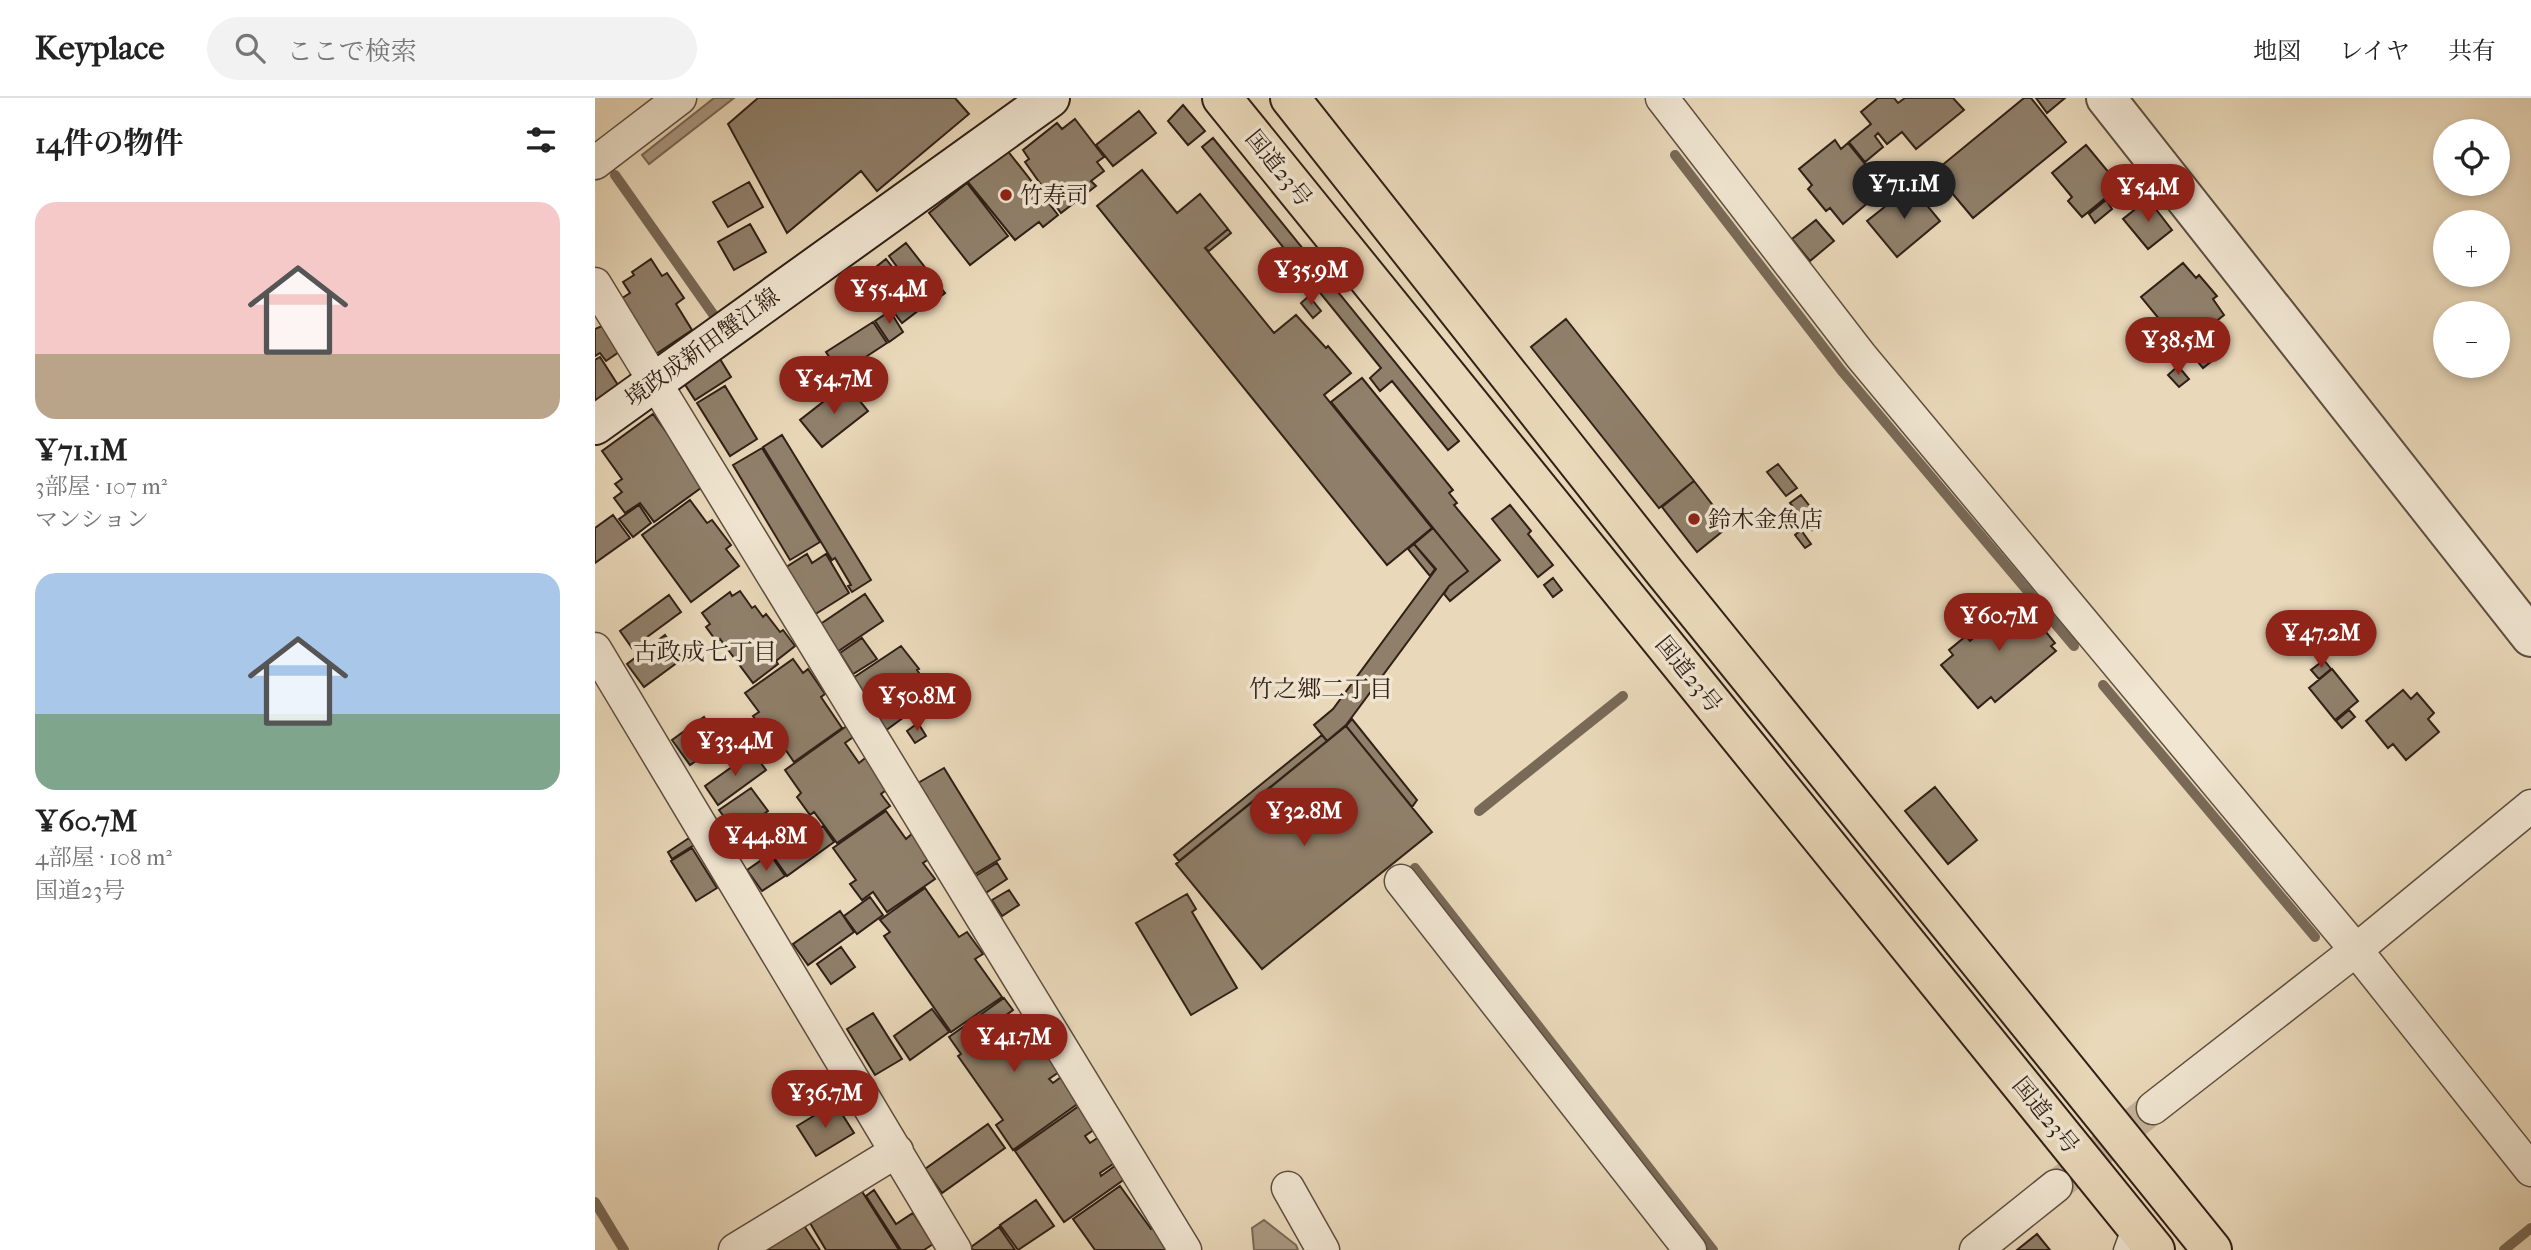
<!DOCTYPE html>
<html lang="ja">
<head>
<meta charset="utf-8">
<style>
	:root { --surface:#fff; --page:#f2f2f2; --text:#222; --muted:#767676; --line:#e0e0e0; --accent:#8f2418 }
	body { margin:0; font-family:"IM FELL French Canon","Noto Serif JP",serif; background:var(--page); color:var(--text); height:100vh; display:flex; flex-direction:column; font-size:26px; white-space:nowrap }
	* { box-sizing:border-box; margin:0 }
	p { font-size:23px; color:var(--muted) }
	.icon { flex:none; width:38px; height:38px; fill:none; stroke:currentColor; stroke-width:2; stroke-linecap:round; stroke-linejoin:round }
	.map { position:relative; flex:1; overflow:hidden }
	.details { display:flex; flex-direction:column; background:var(--surface); width:595px }
	.details>* { flex:none }
	.fabs { position:absolute; left:1838px; top:21px; display:grid; gap:14px }
	.fabs a { display:grid; place-items:center; width:77px; height:77px; border-radius:50%; background:var(--surface); box-shadow:0 4px 10px #0003; font-size:35px }
	.price { position:absolute; translate:-50% -60px; padding:0 16px; border-radius:24px; background:var(--accent); color:#fff; font-size:23px; line-height:46px; filter:drop-shadow(0 2px 4px #0008) }
	.price::after { content:''; position:absolute; left:50%; top:42px; width:21px; height:16px; margin-left:-10px; background:inherit; clip-path:polygon(0 0,100% 0,50% 100%) }
	.price.on { background:#222; color:#fff }
	ul { padding:0; list-style:none }
	li { display:grid; align-content:center; gap:14px; height:371px; padding:0 35px }
	li span { display:grid; place-items:center; height:217px; border-radius:21px; color:#555 }
	li>.icon { margin-inline-start:auto }
	span .icon { width:126px; height:126px; fill:#fffc; stroke-width:1 }
	li b { font-size:30px }
	h2 { display:flex; justify-content:space-between; align-items:center; height:84px; padding:0 35px; font-size:30px }
	header { display:flex; align-items:center; gap:42px; box-sizing:border-box; height:98px; padding:0 35px; background:var(--surface); border-bottom:2px solid var(--line) }
	header strong { font-size:33px }
	nav { display:flex; gap:38px; margin-inline-start:auto; font-size:24px }
	.search { width:490px; height:63px; background:var(--page); display:flex; align-items:center; gap:18px; box-sizing:border-box; padding:0 24px; border-radius:38px; color:var(--muted); font-size:26px }
	main { display:flex; flex:1; min-height:0 }
	.map>svg:first-child { display:block }
</style>
</head>
<body>
<header>
<strong>Keyplace</strong>
<div class="search"><svg class="icon" aria-label="search" viewBox="0 0 24 24"><circle cx="10" cy="10" r="6"/><path d="M15 15l6 6"/></svg>ここで検索</div>
<nav><a>地図</a><a>レイヤ</a><a>共有</a></nav>
</header>
<main>
<section class="details">
<h2>14件の物件<svg class="icon" aria-label="filters" viewBox="0 0 24 24"><path d="M4 7h16M4 17h16"/><circle cx="9" cy="7" r="2"/><circle cx="15" cy="17" r="2"/></svg></h2>
<ul>
<li><span style="background:linear-gradient(#f6c9c9 70%,#b9a48a 0)"><svg class="icon" aria-label="home" viewBox="0 0 24 24"><path d="M3 11l9-7 9 7M6 9v11h12V9"/></svg></span><div><b>¥71.1M</b><p>3部屋 · 107 m²</p><p>マンション</p></div></li>
<li><span style="background:linear-gradient(#a9c7e8 65%,#7fa58c 0)"><svg class="icon" aria-label="home" viewBox="0 0 24 24"><path d="M3 11l9-7 9 7M6 9v11h12V9"/></svg></span><div><b>¥60.7M</b><p>4部屋 · 108 m²</p><p>国道23号</p></div></li>
</ul>
</section>
<div class="map">
<svg width="1936" height="1152" viewBox="0 0 1936 1152">
	<rect width="100%" height="100%" fill="#e9d8b9"/>
	<filter id="stains"><feTurbulence type="fractalNoise" baseFrequency=".00286" numOctaves="4"/><feColorMatrix values="0 0 0 0 .2 0 0 0 0 .09 0 0 0 0 .02 0 0 0 .5 -.17"/></filter>
	<radialGradient id="worn" r=".72"><stop offset=".6" stop-color="#630" stop-opacity="0"/><stop offset="1" stop-color="#630" stop-opacity=".3"/></radialGradient>
	<path fill="#aa9982" stroke="#796957" stroke-width="2" d="M119,0H139L54,66L47,57Z
		M669,1122L701,1147L703,1152H659L657,1130Z"/>
	<g fill="none" stroke-linecap="round" stroke-linejoin="round">
		<path stroke="#796957" stroke-width="10" d="M1080,57L1246,272L1479,548
			M20,77L118,216
			M1508,587L1720,839
			M884,713L1028,598
			M820,770L1118,1152
			M0,1104L29,1152
			M1909,1152L1936,1130"/>
	</g>
	<path fill="#90806b" stroke="#302017" stroke-width="2" d="M163,0H360L374,16L282,93L266,73L192,135L133,26Z
		M1283,0H1299L1303,5L1310,0H1358L1369,12L1321,51L1307,34L1292,46L1283,35L1280,38L1288,49L1270,64L1254,44L1276,26L1266,14Z
		M1429,0H1436L1471,44L1378,120L1352,89L1336,102L1323,87Z
		M1441,0H1470L1452,15Z
		M588,7L610,33L593,47L573,23Z
		M544,13L561,35L518,68L501,47Z
		M480,21L509,59L502,64L509,73L496,83L501,88L466,115L430,64L434,61L428,52L462,25L467,31Z
		M618,40L864,343L853,352L797,283L785,293L775,280L786,270L607,49Z
		M1240,42L1246,51L1253,45L1275,72L1268,77L1283,96L1248,126L1235,110L1231,113L1213,91L1217,87L1204,71Z
		M1491,47L1525,88L1487,119L1473,103L1477,99L1457,75Z
		M412,52L463,117L448,129L444,124L420,142L372,83Z
		M547,72L582,115L605,96L633,131L610,150L679,235L701,217L731,250L733,248L756,275L729,297L837,430L792,467L502,108Z
		M154,84L168,109L133,129L118,104Z
		M372,85L413,138L375,167L334,115Z
		M1316,88L1345,123L1302,159L1272,123Z
		M1553,101L1577,132L1553,151L1528,121Z
		M1511,102L1517,111L1500,125L1494,116Z
		M1221,122L1239,143L1215,163L1197,141Z
		M155,126L171,154L139,172L123,144Z
		M633,131L636,135L614,153L610,150Z
		M311,145L350,195L332,209L294,158Z
		M56,161L67,178L72,175L89,200L81,206L97,232L58,258L21,204L35,195L28,184L39,177L37,174Z
		M291,161L328,209L307,225L271,177Z
		M1588,165L1601,180L1604,177L1622,198L1618,201L1629,217L1588,250L1546,199Z
		M714,198L726,213L718,220L706,205Z
		M295,213L308,234L294,244L280,223Z
		M971,221L1099,383L1064,410L936,249Z
		M278,224L292,245L257,268L260,272L248,280L231,254Z
		M7,228L24,254L11,263L5,255L0,258V231Z
		M1612,237L1627,255L1608,270L1593,252Z
		M5,259L23,287L0,303V262Z
		M125,261L136,279L100,302L89,285Z
		M1583,268L1594,281L1584,289L1573,277Z
		M767,280L858,392L854,395L862,405L859,407L905,462L855,503L849,496L854,488L873,473L736,304Z
		M251,286L273,313L227,349L205,322Z
		M130,288L162,341L135,358L102,305Z
		M58,316L110,387L59,424L45,405L30,415L19,400L27,394L20,386L27,381L7,353Z
		M187,337L276,482L257,494L253,488L256,487L240,460L237,462L168,349Z
		M167,350L225,444L195,462L138,367Z
		M1183,366L1202,390L1191,398L1172,374Z
		M1099,383L1134,428L1102,454L1067,409Z
		M1206,397L1227,424L1217,432L1195,405Z
		M95,402L112,425L117,422L136,447L131,451L144,468L96,504L47,437Z
		M44,407L56,425L38,439L24,421Z
		M915,407L936,433L933,436L958,467L943,479L897,421Z
		M18,417L35,440L0,465V430Z
		M838,430L873,473L854,488L751,627L732,643L719,627L738,611L841,471L819,446Z
		M1206,432L1216,446L1210,450L1200,437Z
		M819,446L840,471L835,478L813,451Z
		M212,456L217,465L231,456L254,495L219,517L188,471Z
		M958,480L967,492L958,499L949,487Z
		M145,493L157,510L160,508L168,519L171,516L185,534L188,532L200,548L181,563L183,566L158,585L125,541L122,544L111,529L115,526L107,515L135,494L137,498Z
		M270,496L288,523L242,554L224,527Z
		M74,497L86,514L37,550L25,533Z
		M1419,498L1422,503L1425,502L1460,545L1456,548L1461,553L1400,604L1396,599L1383,610L1346,567L1358,557L1354,552L1371,538L1375,543L1384,535L1380,530Z
		M70,537L87,561L49,589L32,566Z
		M267,540L282,561L258,576L245,555Z
		M306,548L324,571L322,572L339,597L290,633L258,580Z
		M198,561L208,575L213,571L230,596L226,599L247,630L199,664L179,635L173,640L158,618L164,614L150,595Z
		M1729,562L1736,571L1724,581L1716,572Z
		M1737,571L1763,603L1740,622L1714,590Z
		M1808,592L1816,601L1822,595L1839,615L1833,621L1844,634L1811,662L1798,646L1793,650L1771,623Z
		M1754,612L1760,619L1747,630L1741,623Z
		M109,619L127,645L95,667L77,642Z
		M757,621L822,702L817,709L751,628Z
		M323,625L331,638L320,645L312,633Z
		M253,627L261,637L250,645L264,665L274,657L295,689L286,696L295,708L242,745L219,714L215,717L202,699L206,695L190,672Z
		M751,628L837,734L667,871L581,766Z
		M727,637L732,643L584,763L579,757Z
		M158,654L171,672L123,707L110,688Z
		M349,670L405,761L380,776L353,733L350,735L328,700L332,698L323,685Z
		M1340,689L1382,742L1353,766L1310,713Z
		M156,690L173,713L141,735L124,712Z
		M291,713L311,741L319,734L337,759L328,765L340,781L292,814L278,794L267,802L255,786L261,782L238,750Z
		M228,728L239,744L192,778L180,761Z
		M94,740L99,747L77,761L73,754Z
		M97,750L122,790L101,803L76,763Z
		M175,756L190,778L167,793L152,772Z
		M402,765L412,781L389,796L379,779Z
		M330,790L364,839L372,834L388,856L380,861L407,899L356,934L289,838L295,834L285,822Z
		M414,792L424,807L407,818L397,802Z
		M592,796L601,811L597,814L642,890L596,917L541,825Z
		M275,799L288,817L262,836L249,818Z
		M245,813L259,834L213,867L198,846Z
		M246,849L260,869L236,886L222,866Z
		M409,900L418,912L410,918L414,923L419,921L438,948L446,943L467,972L454,981L458,985L470,976L488,1002L418,1052L401,1027L408,1022L363,958L366,956L354,939Z
		M337,911L354,934L315,962L299,938Z
		M278,915L307,961L280,977L252,931Z
		M240,1005L259,1035L221,1058L202,1028Z
		M484,1008L500,1031L490,1038L495,1045L504,1039L521,1064L505,1075L506,1078L524,1065L534,1078L469,1124L420,1053Z
		M393,1026L410,1050L347,1095L330,1071Z
		M263,1087L304,1152H231L215,1125L226,1118L223,1113Z
		M525,1088L556,1131L561,1128L577,1152H500L478,1121Z
		M279,1092L301,1126L318,1115L338,1146L329,1152H306L271,1098Z
		M441,1102L459,1128L423,1152L405,1127Z
		M208,1126L225,1152H167Z
		M404,1129L420,1152H378L376,1149Z
		M1442,1136L1455,1152H1422Z"/>
	<g fill="none" stroke-linecap="round" stroke-linejoin="round">
		<path stroke="#c4b399" stroke-width="32" stroke-dasharray="32 16" stroke-linecap="butt" d="M1461,1088L1558,1010"/>
		<g stroke="#5e4e40" stroke-width="19">
			<path id="service" d="M1527,1152L1537,1125"/>
		</g>
		<g stroke="#5e4e40" stroke-width="35">
			<path id="minor" d="M1067,0L1266,258L1761,852L1936,1072
				M0,65L85,0
				M0,186L590,1152
				M0,551L360,1152
				M806,783L1095,1152
				M1558,1010L1761,852L1936,708
				M693,1090L728,1152
				M140,1152L302,1053
				M1381,1152L1461,1088"/>
		</g>
		<g stroke="#5e4e40" stroke-width="42">
			<path id="tertiary" d="M1511,0L1936,539"/>
		</g>
		<g stroke="#302017" stroke-width="42">
			<path id="secondary" d="M0,327L455,0"/>
		</g>
		<g stroke="#302017" stroke-width="42">
			<path id="trunk" d="M627,0L1560,1152
				M695,0L1067,471L1617,1152"/>
		</g>
		<use href="#service" stroke="#f1e6d2" stroke-width="16"/>
		<use href="#minor" stroke="#f1e6d2" stroke-width="32"/>
		<use href="#tertiary" stroke="#f1e6d2" stroke-width="38"/>
		<use href="#secondary" stroke="#f1e6d2" stroke-width="38"/>
		<use href="#trunk" stroke="#e9d8b9" stroke-width="38"/>
	</g>
	<g fill="#8f2418" stroke="#f1e6d2" stroke-width="2.5">
		<circle cx="411" cy="97" r="7"/>
		<circle cx="1099" cy="421" r="7"/>
	</g>
	<g text-anchor="middle" stroke-width="7" stroke-linejoin="round" paint-order="stroke">
		<g font-size="23" fill="#302017" stroke="#f1e6d2">
			<text transform="translate(684 70) rotate(51)" y="8">国道23号</text>
			<text transform="translate(107 249) rotate(-36)" y="8">境政成新田蟹江線</text>
			<text transform="translate(1094 576) rotate(51)" y="8">国道23号</text>
			<text transform="translate(1451 1017) rotate(51)" y="8">国道23号</text>
		</g>
		<g font-size="23" fill="#302017" stroke="#f1e6d2" text-anchor="start">
			<text x="425" y="105">竹寿司</text>
			<text x="1113" y="429">鈴木金魚店</text>
		</g>
		<g font-size="24" fill="#302017" stroke="#f1e6d2">
			<text x="110" y="562">古政成七丁目</text>
			<text x="726" y="599">竹之郷二丁目</text>
		</g>
	</g>
	<rect width="100%" height="100%" filter="url(#stains)"/>
	<rect width="100%" height="100%" fill="url(#worn)"/>
</svg>
<div class="fabs">
<a><svg class="icon" aria-label="locate" viewBox="0 0 24 24"><circle cx="12" cy="12" r="6"/><path d="M12 2v4M12 18v4M2 12h4M18 12h4"/></svg></a>
<a>+</a>
<a>−</a>
</div>
<b class="price on" style="left:1309px;top:123px">¥71.1M</b>
<b class="price" style="left:1553px;top:126px">¥54M</b>
<b class="price" style="left:716px;top:209px">¥35.9M</b>
<b class="price" style="left:294px;top:228px">¥55.4M</b>
<b class="price" style="left:1583px;top:279px">¥38.5M</b>
<b class="price" style="left:239px;top:318px">¥54.7M</b>
<b class="price" style="left:1404px;top:555px">¥60.7M</b>
<b class="price" style="left:1726px;top:572px">¥47.2M</b>
<b class="price" style="left:322px;top:635px">¥50.8M</b>
<b class="price" style="left:140px;top:680px">¥33.4M</b>
<b class="price" style="left:709px;top:750px">¥32.8M</b>
<b class="price" style="left:171px;top:775px">¥44.8M</b>
<b class="price" style="left:419px;top:976px">¥41.7M</b>
<b class="price" style="left:230px;top:1032px">¥36.7M</b>
</div>
</main>
</body>
</html>
